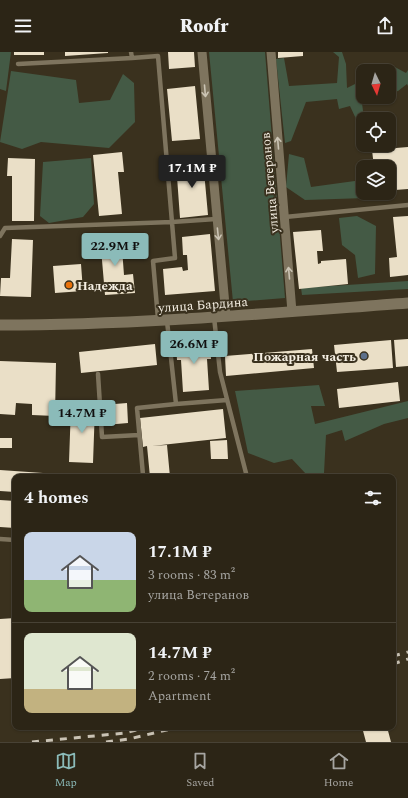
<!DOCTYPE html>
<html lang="en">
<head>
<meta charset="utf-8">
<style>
	:root { --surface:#2c2516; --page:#383123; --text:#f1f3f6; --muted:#a6a5a1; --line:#484235; --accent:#8bbbb9 }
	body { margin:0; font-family:Spectral,serif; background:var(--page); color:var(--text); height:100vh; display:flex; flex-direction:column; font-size:15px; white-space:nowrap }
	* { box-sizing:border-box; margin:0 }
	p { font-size:13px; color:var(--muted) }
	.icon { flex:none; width:22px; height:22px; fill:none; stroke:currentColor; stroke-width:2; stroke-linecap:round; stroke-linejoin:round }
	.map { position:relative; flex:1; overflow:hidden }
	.sheet { position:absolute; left:12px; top:422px; width:384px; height:256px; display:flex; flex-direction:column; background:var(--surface); border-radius:8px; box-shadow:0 1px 3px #0004,0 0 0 1px var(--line) }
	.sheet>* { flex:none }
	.needle { width:26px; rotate:175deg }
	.buttons { position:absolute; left:356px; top:12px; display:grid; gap:8px }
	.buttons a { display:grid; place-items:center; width:40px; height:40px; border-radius:8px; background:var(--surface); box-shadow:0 1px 3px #0004,0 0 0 1px var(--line); font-size:20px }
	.price { position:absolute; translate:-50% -34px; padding:0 9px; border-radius:4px; background:var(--accent); color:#111; font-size:13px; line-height:26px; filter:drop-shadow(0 1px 2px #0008) }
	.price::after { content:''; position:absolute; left:50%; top:24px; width:12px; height:9px; margin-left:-6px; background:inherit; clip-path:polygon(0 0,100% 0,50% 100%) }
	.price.on { background:#222; color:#fff }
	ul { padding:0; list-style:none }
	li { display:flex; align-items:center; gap:12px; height:100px; padding:0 12px }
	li+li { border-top:1px solid var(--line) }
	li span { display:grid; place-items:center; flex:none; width:112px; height:80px; border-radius:8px; color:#555 }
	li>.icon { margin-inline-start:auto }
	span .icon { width:48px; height:48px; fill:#fffc; stroke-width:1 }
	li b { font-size:17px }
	h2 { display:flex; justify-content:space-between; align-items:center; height:48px; padding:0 12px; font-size:17px }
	header { display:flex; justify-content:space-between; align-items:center; height:52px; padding:0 12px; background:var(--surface); font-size:18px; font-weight:800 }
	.tab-bar { display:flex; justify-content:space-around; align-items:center; height:56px; border-top:1px solid var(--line); background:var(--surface); font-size:11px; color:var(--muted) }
	.tab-bar a { display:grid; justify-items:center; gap:2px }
	.tab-bar .on { color:var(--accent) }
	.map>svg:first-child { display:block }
</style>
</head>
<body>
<header><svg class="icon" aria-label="menu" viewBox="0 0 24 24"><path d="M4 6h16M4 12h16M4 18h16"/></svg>Roofr<svg class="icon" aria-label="share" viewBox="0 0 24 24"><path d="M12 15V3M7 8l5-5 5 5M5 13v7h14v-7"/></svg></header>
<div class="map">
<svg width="408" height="690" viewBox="0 0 408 690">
	<rect width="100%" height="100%" fill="#3a311e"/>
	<path fill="#445a45" d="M0,0H11L6,39L0,37Z
		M209,0H265L285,246L233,250Z
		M333,0H342L346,12L347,36L363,28V41L361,43L364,67L363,90L359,91L357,69L350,54L339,57L337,47L306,50L291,89L285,91L276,7L284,6L289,34L337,31L339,5Z
		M391,13L406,21L408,18V34L407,32L398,39L389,41V19H379Z
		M11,19L76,28L79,51L110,48L123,22L134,31L135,70L109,96L41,90L22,97L0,90Z
		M289,102L304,106L311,135L362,128L363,141H365L366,146L305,148L286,135Z
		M91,106L94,152L83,165L49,171L40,164L43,110Z
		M357,164L376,174L375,222L358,226L355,203L342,193L339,166Z
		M408,229V237L302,243L301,236Z
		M319,333L325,354H311L315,372L408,349V366L384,372L345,389L342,378L326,383L324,421L306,422L292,407L274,411L248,401L235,339Z"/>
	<path fill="#eadfc7" d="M14,0H44V3H14Z
		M65,0H108V1L65,4Z
		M168,0H194L195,15L169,17Z
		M278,0H303V4L278,6Z
		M195,34L200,87L172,89L167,37Z
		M408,95V137L395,138L389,132V115H374L372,98Z
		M122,100L124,120H118L122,162L99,164L93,103Z
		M8,106L35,107L34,169H12V124H7Z
		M203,108L208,163L180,166L176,111Z
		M408,164V223L390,225L389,206L397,205L393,165Z
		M321,178L323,199H317L318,212L321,211V209L346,207L348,232L299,237L293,180Z
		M210,182L215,239L165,243L163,217L182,215L183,219L188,218L187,203H183L182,185Z
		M121,183L124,223L133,222L135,241L105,243L100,185Z
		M12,187L33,188L31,245L0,244L1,226H10Z
		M81,212L83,239L55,241L53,214Z
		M408,287V314L396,315L394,288Z
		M391,288L393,316L337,320L334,293Z
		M210,289L211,307H207L209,338L183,340L181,308H177L176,290Z
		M155,292L157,313L81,321L79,300Z
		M312,297L314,316L226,324L225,304Z
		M0,309L56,311L55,364L32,363V352L16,351L15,363L0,362Z
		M398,330L400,349L339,356L337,337Z
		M127,351L128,371L105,373L103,353Z
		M71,354L95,355L93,411L69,410Z
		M223,357L226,386L152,394L167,393L170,425H150L147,394L143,395L140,366Z
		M0,386H12V396H0Z
		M227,388L228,407H211L210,389Z
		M0,418L86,424L85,425H15V440L0,439Z
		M174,422H231V425H174Z
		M0,448L15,449V476L0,475Z
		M15,566V626L0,627V567Z
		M362,675H387L391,690H366Z"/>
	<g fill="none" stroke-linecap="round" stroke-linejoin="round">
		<path stroke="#7e745e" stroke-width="4.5" d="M131,0L132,6L158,4L175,206L153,209L158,267
			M18,12L132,6
			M285,165L408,153
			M0,184L5,176L172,170L216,167
			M214,265L220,320L247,425
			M167,269L176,352L227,348
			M98,322L102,385L139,383
			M143,423L137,356L176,352
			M0,487L15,488"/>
		<path stroke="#7e745e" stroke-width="9" d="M202,0L226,264
			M271,0L292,260"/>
		<path stroke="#7e745e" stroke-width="11" d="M0,273C136,273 272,261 408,251"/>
		<path stroke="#c9c2b4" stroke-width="3" stroke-dasharray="7 7" stroke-linecap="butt" d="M393,604L408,600
			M393,612L408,607
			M32,690L125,681L148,675
			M106,690L129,687L179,675"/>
	</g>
	<defs><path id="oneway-shaft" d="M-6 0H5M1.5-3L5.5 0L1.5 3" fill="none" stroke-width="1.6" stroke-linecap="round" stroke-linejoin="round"/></defs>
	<g stroke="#cbc4b4">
		<use href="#oneway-shaft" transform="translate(205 39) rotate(85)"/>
		<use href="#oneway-shaft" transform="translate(278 91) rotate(-95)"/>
		<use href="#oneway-shaft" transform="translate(218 182) rotate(84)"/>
		<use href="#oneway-shaft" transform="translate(289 221) rotate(-95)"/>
	</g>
	<circle fill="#e8710a" stroke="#3a311e" stroke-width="1.5" cx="69" cy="233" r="4"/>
	<circle fill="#5c6f8a" stroke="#3a311e" stroke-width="1.5" cx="364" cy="304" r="4"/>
	<g text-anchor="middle" stroke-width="4" stroke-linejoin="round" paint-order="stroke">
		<g font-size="13" fill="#f5efe3" stroke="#3a311e">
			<text transform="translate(269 131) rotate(-95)" y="5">улица Ветеранов</text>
			<text transform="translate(203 252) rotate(-4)" y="5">улица Бардина</text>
		</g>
		<g font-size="13" font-weight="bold" fill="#f5efe3" stroke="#3a311e" text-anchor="start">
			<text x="77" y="238">Надежда</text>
			<text x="356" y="309" text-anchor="end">Пожарная часть</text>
		</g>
	</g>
</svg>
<div class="buttons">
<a><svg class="needle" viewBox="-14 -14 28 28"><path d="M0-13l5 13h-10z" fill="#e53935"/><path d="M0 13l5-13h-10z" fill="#a6a5a1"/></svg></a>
<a><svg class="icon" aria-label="locate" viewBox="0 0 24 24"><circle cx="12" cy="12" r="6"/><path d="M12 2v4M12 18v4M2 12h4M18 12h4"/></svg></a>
<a><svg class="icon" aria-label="layers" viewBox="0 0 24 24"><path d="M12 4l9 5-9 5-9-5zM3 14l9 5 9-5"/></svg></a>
</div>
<b class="price on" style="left:192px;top:137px">17.1M ₽</b>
<b class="price" style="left:115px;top:215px">22.9M ₽</b>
<b class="price" style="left:194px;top:313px">26.6M ₽</b>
<b class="price" style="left:82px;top:382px">14.7M ₽</b>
<section class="sheet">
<h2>4 homes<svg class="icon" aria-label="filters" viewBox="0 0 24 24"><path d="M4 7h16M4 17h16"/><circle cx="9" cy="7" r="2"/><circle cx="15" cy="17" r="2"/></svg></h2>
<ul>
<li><span style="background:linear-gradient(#c9d6e8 60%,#8fb573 0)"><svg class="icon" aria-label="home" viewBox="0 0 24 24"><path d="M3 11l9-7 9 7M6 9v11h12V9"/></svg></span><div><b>17.1M ₽</b><p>3 rooms · 83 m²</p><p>улица Ветеранов</p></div></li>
<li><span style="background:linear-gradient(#dfe7d0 70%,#c2b280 0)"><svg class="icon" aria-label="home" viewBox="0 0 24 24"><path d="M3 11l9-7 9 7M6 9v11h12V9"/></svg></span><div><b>14.7M ₽</b><p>2 rooms · 74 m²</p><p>Apartment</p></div></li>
</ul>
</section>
</div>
<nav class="tab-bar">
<a class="on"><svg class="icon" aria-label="map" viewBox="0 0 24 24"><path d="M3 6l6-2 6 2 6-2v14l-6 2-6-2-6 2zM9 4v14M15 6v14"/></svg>Map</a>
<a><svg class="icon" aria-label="saved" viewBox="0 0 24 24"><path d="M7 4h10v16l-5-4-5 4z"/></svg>Saved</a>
<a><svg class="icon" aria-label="home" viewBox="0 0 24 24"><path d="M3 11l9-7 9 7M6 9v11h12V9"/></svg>Home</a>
</nav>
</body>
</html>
